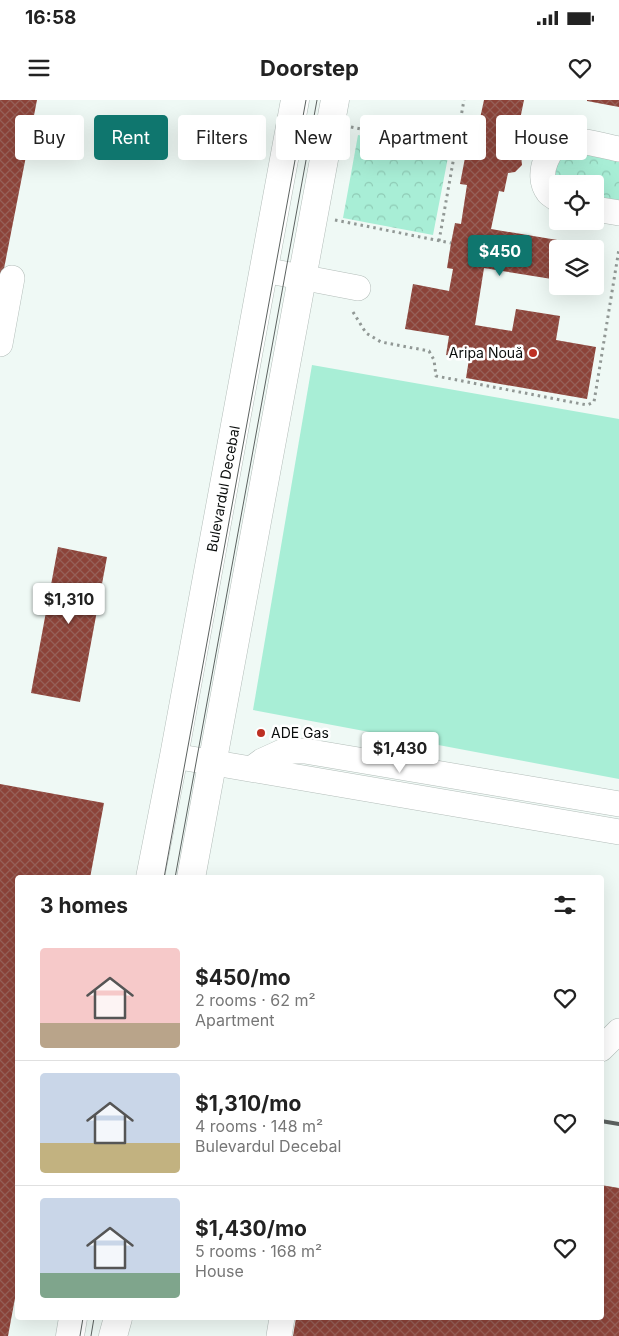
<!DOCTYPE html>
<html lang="en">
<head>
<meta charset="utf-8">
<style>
	:root { --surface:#fff; --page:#f6f6f6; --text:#222; --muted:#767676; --line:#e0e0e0; --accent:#0f766e }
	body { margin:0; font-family:Inter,sans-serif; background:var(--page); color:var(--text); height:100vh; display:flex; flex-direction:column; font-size:19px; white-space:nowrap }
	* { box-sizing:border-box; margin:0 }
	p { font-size:16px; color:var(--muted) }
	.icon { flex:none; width:28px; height:28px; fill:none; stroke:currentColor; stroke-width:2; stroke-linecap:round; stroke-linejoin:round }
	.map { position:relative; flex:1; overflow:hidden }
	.panel { position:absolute; left:15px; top:775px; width:589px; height:445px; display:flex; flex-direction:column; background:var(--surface); border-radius:5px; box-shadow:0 5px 20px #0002 }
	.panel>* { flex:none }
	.top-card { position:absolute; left:15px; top:15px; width:590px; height:45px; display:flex; gap:10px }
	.fabs { position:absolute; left:549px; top:75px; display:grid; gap:10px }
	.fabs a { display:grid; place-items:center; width:55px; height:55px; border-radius:5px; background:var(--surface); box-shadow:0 5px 20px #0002; font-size:25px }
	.price { position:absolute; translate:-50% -42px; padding:0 11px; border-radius:5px; background:#fff; color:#222; font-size:16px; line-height:32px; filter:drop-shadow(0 1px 2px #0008) }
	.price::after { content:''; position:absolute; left:50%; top:30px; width:15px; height:11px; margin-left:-8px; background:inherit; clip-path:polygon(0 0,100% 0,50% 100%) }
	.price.selected { background:var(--accent); color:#fff }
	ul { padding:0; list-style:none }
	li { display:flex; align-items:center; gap:15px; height:125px; padding:0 25px }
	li+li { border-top:1px solid var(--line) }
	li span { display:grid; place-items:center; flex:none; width:140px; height:100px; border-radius:5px; color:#555 }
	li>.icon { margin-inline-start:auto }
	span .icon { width:60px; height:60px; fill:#fffc; stroke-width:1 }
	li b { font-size:21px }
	h2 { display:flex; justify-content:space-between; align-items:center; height:60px; padding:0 25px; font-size:21px }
	.pill { padding:0 18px; border-radius:5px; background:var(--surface); box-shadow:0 5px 20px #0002; font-size:18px; line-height:45px }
	.pill.selected { background:var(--accent); color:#fff }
	.status { display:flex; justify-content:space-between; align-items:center; height:35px; padding:0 25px; background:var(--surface); direction:ltr }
	.status svg { height:14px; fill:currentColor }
	header { display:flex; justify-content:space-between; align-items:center; height:65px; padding:0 25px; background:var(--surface); font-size:22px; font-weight:700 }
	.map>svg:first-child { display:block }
</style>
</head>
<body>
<div class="status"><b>16:58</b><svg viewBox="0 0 49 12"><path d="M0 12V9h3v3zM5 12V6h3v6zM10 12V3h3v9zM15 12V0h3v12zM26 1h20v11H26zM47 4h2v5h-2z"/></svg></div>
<header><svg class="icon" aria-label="menu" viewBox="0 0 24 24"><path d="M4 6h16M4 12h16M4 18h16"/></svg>Doorstep<svg class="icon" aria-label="heart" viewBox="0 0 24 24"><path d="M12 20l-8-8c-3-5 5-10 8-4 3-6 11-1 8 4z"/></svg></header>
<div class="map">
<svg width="619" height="1236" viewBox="0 0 619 1236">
	<defs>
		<pattern id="park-crowns" width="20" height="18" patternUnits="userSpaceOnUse" patternTransform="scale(1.25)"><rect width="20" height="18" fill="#a8eed6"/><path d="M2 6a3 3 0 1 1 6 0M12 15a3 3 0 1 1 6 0" fill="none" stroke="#8fcbb6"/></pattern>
		<pattern id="building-cross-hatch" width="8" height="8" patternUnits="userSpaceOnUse" patternTransform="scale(1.25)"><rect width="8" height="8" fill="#8c4339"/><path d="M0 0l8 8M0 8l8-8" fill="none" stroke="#966058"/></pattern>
	</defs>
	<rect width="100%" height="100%" fill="#eff9f5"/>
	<path fill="#a8eed6" d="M312,265L619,319V679L253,610Z"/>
	<path fill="url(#park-crowns)" d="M358,35L449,52L433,135L343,118Z
		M619,49V113L595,109V84H558L557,100L548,54Z"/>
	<path fill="url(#building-cross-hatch)" d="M0,0H37L1,184H0Z
		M484,0H524L514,49L521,55L522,65L515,72L508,73L504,92L499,91L491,129L599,147L596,164L595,149H558V180L484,168L475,225L512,231L516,209L560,216L556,240L596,247L587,299L466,278L469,259L446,255L449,236L405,229L413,184L449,191L453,169L447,168L451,143L455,123L461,124L467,85L460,84L472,21L479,23Z
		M587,0H619V7L587,1Z
		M58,447L107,457L80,602L31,593Z
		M0,684L104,703L90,778H18V1182L8,1236H0Z
		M601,1085L619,1088V1236H293L296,1218H601Z"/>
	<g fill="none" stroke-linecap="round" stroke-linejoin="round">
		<g stroke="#b3bdb9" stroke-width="26">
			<path id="minor" d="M558,100C555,97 550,95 548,92C535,75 548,43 569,40C578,39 609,47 619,49
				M595,109L619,113
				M264,170L358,188
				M0,244L12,178
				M174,656L619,732
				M251,669L262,661L284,651H305L619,704
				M601,949L619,931
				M279,1236L282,1218"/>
		</g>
		<g stroke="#b3bdb9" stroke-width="29">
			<g id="major">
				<path id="s1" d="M150,778L174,656L295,0"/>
				<path d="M191,778L335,0"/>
				<path d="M70,1236L73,1218"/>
				<path d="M113,1236L118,1218"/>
			</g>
		</g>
		<path stroke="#919895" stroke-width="3" stroke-dasharray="2.5 4" stroke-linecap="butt" d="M351,27L466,51
			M335,120L451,143
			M439,141L464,0
			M353,212L366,233L381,242L429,251L434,260L436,276L587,305L594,302L619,149"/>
		<use href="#minor" stroke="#fff" stroke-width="25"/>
		<use href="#major" stroke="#fff" stroke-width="28"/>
		<path stroke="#5c6260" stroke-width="1" d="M164,778L306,0
			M175,778L317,0
			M80,1236L83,1218
			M91,1236L94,1218"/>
		<path stroke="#5c6260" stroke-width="4" d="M601,1021L619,1024"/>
	</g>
	<g fill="#bd3023" stroke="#fff" stroke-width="2">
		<circle cx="533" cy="253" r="5"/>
		<circle cx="261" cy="633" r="5"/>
	</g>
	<g text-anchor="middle" stroke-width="5" stroke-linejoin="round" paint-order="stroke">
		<g font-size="14" fill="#0a0d0c" stroke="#fff" text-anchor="end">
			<text x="523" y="258">Aripa Nouă</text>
			<text x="271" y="638" text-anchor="start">ADE Gas</text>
		</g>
		<g font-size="14" fill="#0a0d0c" stroke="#fff">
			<text dy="5" stroke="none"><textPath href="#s1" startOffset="396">Bulevardul Decebal</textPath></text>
		</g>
	</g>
</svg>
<div class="fabs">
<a><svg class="icon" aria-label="locate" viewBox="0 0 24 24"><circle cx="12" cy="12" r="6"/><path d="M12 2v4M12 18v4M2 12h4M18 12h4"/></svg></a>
<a><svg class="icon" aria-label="layers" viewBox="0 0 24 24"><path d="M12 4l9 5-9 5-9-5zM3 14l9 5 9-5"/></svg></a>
</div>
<b class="price selected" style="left:500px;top:177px">$450</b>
<b class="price" style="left:69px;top:525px">$1,310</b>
<b class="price" style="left:400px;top:674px">$1,430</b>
<div class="top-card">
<a class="pill">Buy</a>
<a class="pill selected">Rent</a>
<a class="pill">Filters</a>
<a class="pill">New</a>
<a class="pill">Apartment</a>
<a class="pill">House</a>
</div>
<section class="panel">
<h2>3 homes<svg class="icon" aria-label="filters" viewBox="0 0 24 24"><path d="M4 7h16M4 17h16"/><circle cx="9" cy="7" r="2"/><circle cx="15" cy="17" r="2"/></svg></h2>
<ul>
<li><span style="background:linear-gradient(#f6c9c9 75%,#b9a48a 0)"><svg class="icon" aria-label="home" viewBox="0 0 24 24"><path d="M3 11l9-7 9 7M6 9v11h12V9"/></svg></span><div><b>$450/mo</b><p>2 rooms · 62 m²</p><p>Apartment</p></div><svg class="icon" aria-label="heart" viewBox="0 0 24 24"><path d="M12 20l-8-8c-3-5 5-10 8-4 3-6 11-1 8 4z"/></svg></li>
<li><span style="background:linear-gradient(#c9d6e8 70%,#c2b280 0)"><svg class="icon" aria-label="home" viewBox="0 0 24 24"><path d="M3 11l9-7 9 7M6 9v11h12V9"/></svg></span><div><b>$1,310/mo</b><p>4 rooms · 148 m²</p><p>Bulevardul Decebal</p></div><svg class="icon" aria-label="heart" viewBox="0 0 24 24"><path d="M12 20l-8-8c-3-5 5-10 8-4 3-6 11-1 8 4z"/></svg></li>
<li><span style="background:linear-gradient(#c9d6e8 75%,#7fa58c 0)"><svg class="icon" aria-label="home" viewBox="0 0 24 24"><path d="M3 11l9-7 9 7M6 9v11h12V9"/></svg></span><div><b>$1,430/mo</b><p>5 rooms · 168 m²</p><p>House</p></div><svg class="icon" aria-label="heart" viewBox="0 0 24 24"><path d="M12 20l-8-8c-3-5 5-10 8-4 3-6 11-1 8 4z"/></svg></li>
</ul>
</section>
</div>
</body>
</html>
